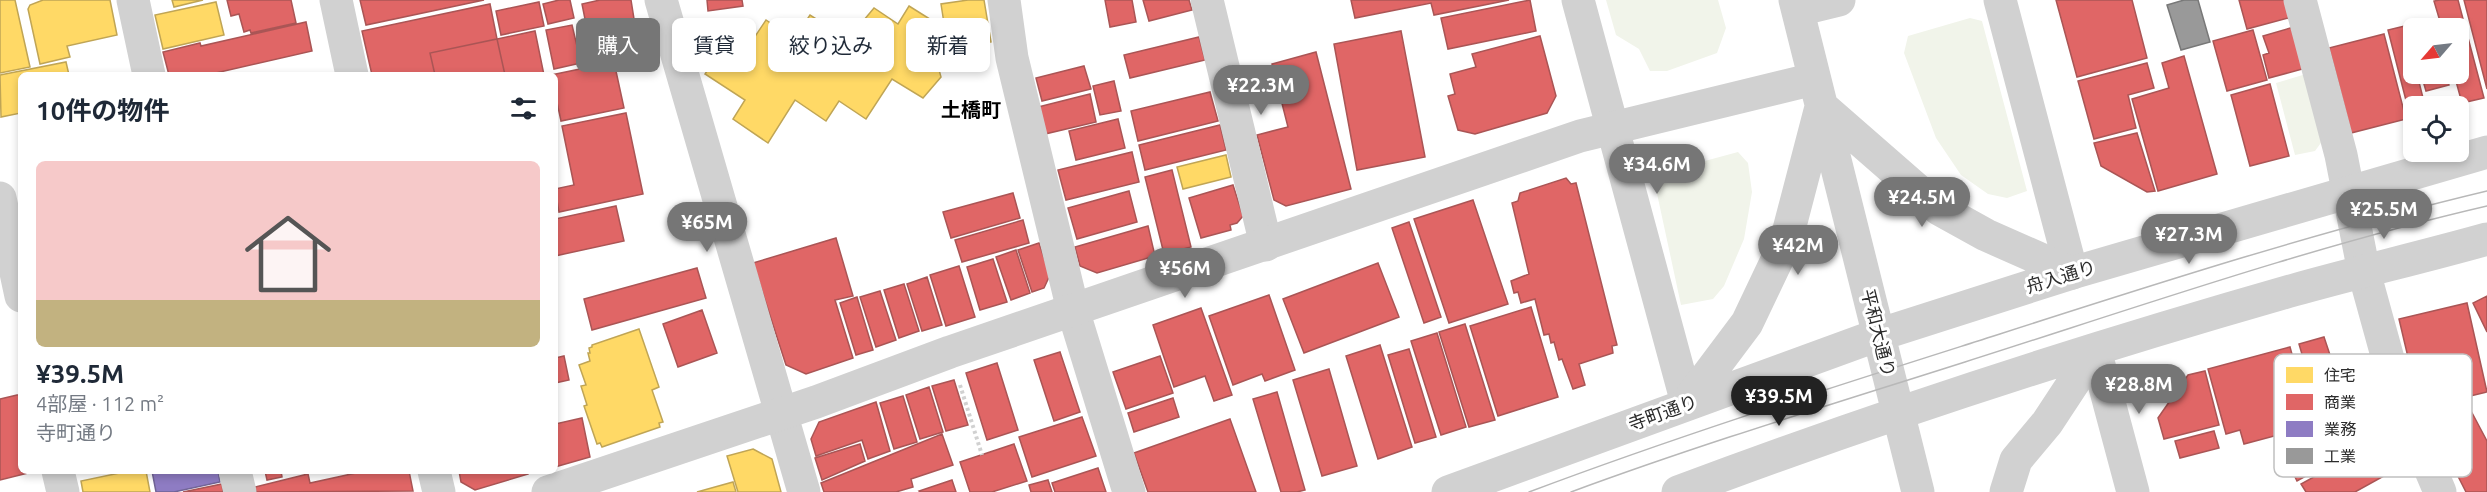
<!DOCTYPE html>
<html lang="ja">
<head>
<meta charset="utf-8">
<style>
	:root { --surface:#fff; --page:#f2f2f3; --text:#1f2937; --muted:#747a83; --line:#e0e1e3; --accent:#767676 }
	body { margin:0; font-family:Ubuntu,"Noto Sans JP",sans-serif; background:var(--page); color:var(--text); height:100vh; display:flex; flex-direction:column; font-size:22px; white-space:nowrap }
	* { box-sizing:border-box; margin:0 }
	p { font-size:20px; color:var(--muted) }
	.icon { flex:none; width:33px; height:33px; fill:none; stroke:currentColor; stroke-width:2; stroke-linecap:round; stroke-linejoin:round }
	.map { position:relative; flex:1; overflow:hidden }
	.sheet { position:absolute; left:18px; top:72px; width:540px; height:402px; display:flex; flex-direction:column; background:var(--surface); border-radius:9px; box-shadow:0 3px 9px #0003 }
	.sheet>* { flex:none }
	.hud { position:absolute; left:576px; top:18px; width:570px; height:54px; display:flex; gap:12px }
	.needle { width:39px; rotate:242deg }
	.tools { position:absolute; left:2403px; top:18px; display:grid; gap:12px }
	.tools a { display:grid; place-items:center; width:66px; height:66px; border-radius:9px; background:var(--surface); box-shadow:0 3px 9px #0003; font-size:30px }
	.price { position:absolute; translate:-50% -51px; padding:0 14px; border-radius:21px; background:var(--accent); color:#fff; font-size:20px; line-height:39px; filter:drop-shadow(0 2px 3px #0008) }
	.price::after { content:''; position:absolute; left:50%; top:36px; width:18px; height:14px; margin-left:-9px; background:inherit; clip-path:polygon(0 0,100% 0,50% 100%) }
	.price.active { background:#222; color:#fff }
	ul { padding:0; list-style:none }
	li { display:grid; align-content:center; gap:12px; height:318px; padding:0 18px }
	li+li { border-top:2px solid var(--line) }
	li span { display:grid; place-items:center; height:186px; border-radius:9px; color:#555 }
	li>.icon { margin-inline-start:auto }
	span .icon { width:108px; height:108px; fill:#fffc; stroke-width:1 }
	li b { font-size:26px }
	h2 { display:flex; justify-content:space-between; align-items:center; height:72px; padding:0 18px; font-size:26px }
	.pill { padding:0 21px; border-radius:9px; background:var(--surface); box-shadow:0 3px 9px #0003; font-size:21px; line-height:54px }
	.pill.active { background:var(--accent); color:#fff }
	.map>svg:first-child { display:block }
</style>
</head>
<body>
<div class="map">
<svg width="2487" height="492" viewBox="0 0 2487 492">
	<rect width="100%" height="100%" fill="#fff"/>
	<path fill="#f1f4ea" d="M1606,0H1718L1726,28L1717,53L1667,71H1650L1639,49L1616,35Z
		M1970,18L1982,21L2027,191L2007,198L1988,194L1961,175L1936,138L1904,53L1908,36Z
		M2306,74L2323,140L2315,151L2295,155L2276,83Z
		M1738,152L1748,163L1752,192L1744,239L1724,286L1713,299L1681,305L1653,175Z"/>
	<path fill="#ffd966" stroke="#c0a555" stroke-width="1.5" d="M0,0H15L30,67L0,73Z
		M43,0H110L117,35L67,46L70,57L40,64L28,9L30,5Z
		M172,0H203L174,7Z
		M968,0H984L991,42L948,49L941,4Z
		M216,2L224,35L163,49L155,15Z
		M909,6L933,21L936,32L926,44L933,48L941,77L923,98L892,79L866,119L839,101L826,121L795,100L768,143L733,119L745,100L705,74L728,39L746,50L766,20L794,39L810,15L848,39L874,8L898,24Z
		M66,62L69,75H21V113L1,117L0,75Z
		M1226,155L1231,177L1183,189L1177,167Z
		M639,329L659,387L652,390L663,422L659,423L660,427L602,447L600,443L597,444L584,406L587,405L581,386L586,385L579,365L590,361L588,353H590L589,348L592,347V345Z
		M753,449L772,459L781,492H738L727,456Z
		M129,471H146L150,492H83L81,481Z
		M733,482L736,492H697Z"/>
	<path fill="#e06666" stroke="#a55" stroke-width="1.5" d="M227,0H291L296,23L251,33L250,30L244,32L239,14L231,16Z
		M360,0H484L366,25Z
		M559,0H570L574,18L548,24L543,4Z
		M600,0H631L634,19L587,29L582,4Z
		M707,0H742L743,6L708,11Z
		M1105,0H1132L1136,22L1110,27Z
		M1143,0H1189L1192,10L1149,21Z
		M1351,0H1509L1434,15L1431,3L1355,18Z
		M1530,0L1536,31L1448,49L1441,18Z
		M2056,0H2132L2147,58L2077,77Z
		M2239,0H2288L2292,17L2247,29Z
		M2440,0H2458L2484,98L2462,103L2454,74H2458V28H2442L2434,1Z
		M2464,0H2487V89Z
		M539,2L544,26L501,35L496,11Z
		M490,4L497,39L430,53L435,75H372L362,31Z
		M306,22L312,51L207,75H169L163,52L200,43L201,46Z
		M636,23L641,48L603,56L598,31Z
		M572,25L581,63L554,69L546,30Z
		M2405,26L2414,61V74H2417L2425,106H2414V115L2410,116L2388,30Z
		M2294,27L2306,68L2269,78L2263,55L2269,53L2263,36Z
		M2253,30L2267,80L2227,91L2213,41Z
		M535,31L544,75H505L497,39Z
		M1401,31L1425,157L1357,170L1334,44Z
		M2384,34L2406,119L2351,133L2329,48Z
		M1540,36L1556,96L1547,113L1475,134L1458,130L1448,96L1455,94L1450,74L1476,67L1472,54Z
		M1199,37L1205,60L1130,78L1124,55Z
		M497,39L505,75H435L430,53Z
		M1316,52L1351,189L1286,206L1274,200L1257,135L1288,127L1272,64Z
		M2184,56L2217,174L2158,191L2132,99L2169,88L2162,63Z
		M614,62L624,108L561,121L555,93V75H551Z
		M2147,63L2154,88L2128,95L2136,128L2094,139L2078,81Z
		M1084,66L1091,89L1042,101L1036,78Z
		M2421,74H2446L2449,85L2426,91Z
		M1114,81L1121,111L1100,115L1093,86Z
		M2270,84L2289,156L2250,166L2231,95Z
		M1210,92L1218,121L1138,141L1131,111Z
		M1090,94L1096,122L1045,134L1038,107Z
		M626,113L643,194L559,212L555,189L574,185L562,126Z
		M1118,119L1125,148L1076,160L1069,131Z
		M1220,125L1226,150L1145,170L1139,145Z
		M2137,133L2155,191L2147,192L2101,166L2094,143Z
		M1132,152L1139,182L1066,200L1058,170Z
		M1172,170L1191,247L1164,254L1145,177Z
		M1566,178L1571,184L1576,183L1617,345L1612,346L1613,353L1579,364L1585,385L1573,389L1562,359L1559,360L1554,342L1551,343L1549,334L1544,335L1535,299L1521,303L1518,292L1514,293L1511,281L1529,274L1512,203L1518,201L1520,193Z
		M1233,185L1243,216L1237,223L1230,225L1231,230L1201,238L1189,198Z
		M1129,191L1137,222L1077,239L1068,208Z
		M1013,193L1020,218L951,238L943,212Z
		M1473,200L1508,304L1449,323L1414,219Z
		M616,206L624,241L555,256V219Z
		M1023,220L1029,243L962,262L955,240Z
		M1409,222L1441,317L1424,323L1392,228Z
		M1148,226L1155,256L1097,273L1080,266L1075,247Z
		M836,238L853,296L835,300L853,358L806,374L786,365L753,263Z
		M1039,243L1050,275L1044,288L1032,292L1018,250Z
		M1016,250L1030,293L1011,300L996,257Z
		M993,259L1007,302L980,310L967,267Z
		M1378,263L1399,317L1304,353L1283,299Z
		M959,266L975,317L946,326L930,275Z
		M697,268L706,298L592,330L584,299Z
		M927,277L942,325L922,331L907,284Z
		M904,284L919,331L899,338L884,290Z
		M880,291L896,340L876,347L860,297Z
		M1269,295L1295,370L1265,381L1262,374L1233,385L1209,316Z
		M2487,296V332L2473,303Z
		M857,297L873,350L856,355L840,303Z
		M2467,303L2487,392L2420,408L2399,319Z
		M1531,307L1558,397L1498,416L1470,326Z
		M1201,308L1232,395L1214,401L1205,376L1174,387L1153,325Z
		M702,310L717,353L678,367L663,324Z
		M1465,324L1495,420L1469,427L1439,332Z
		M1437,333L1466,427L1441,435L1411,341Z
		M2324,337L2330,355L2304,361L2299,344Z
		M1380,345L1412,447L1378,459L1346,356Z
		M2290,347L2308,413L2275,421L2278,435L2244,444L2240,430L2226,434L2208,369Z
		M1409,349L1436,437L1415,443L1388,355Z
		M1060,352L1080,412L1054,421L1034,360Z
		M564,356L569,380L555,383V358Z
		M1160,356L1173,393L1126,409L1113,372Z
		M997,363L1018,430L987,440L966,373Z
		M1329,369L1357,466L1322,476L1293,380Z
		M2205,371L2219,425L2164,439L2158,418L2188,375Z
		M954,380L968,425L946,431L932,386Z
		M929,387L943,432L920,439L906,395Z
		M1277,392L1305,490L1297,492H1281L1253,399Z
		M17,395H21V471H36L0,480V399Z
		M903,396L917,442L894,449L880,403Z
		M1173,398L1179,417L1134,432L1128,413Z
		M876,402L890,451L868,459L862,440L816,456L811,439L819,422Z
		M2470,409L2487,441V492H2466L2433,427Z
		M2360,416L2373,439L2297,481L2285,457Z
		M1082,417L1096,456L1032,477L1019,437Z
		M582,418L590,457L555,467V424Z
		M1230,419L1256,492H1148L1134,453Z
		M2214,431L2219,448L2180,458L2175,441Z
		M942,434L953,465L911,479L913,487L896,492H824L821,483Z
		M2377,442L2393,471L2355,492H2306L2301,484Z
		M860,444L865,461L822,480L815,458Z
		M1014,444L1027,481L992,492H970L960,462Z
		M1098,468L1106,492H1055L1052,483Z
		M265,471H281L282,477L267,480Z
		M365,471H409L413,491L256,492L255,487L308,474L310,483Z
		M459,471H527L528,474L475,490L461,482Z
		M952,480L956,492H920L919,491Z
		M1048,480L1052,492H1031L1029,485Z
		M222,484L223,492H183Z"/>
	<path fill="#8e7cc3" stroke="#716496" stroke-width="1.5" d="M152,471H218L220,482L174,492H156Z"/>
	<path fill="#999" stroke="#787878" stroke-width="1.5" d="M2184,0H2198L2210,42L2181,50L2167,5Z"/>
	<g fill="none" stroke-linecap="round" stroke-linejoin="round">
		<path stroke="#d1d1d1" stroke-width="4" stroke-dasharray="3 3" stroke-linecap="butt" d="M960,385L982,455"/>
		<path stroke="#d1d1d1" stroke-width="33" d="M133,0L149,75
			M661,0L804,492
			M1004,0L1012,58L1073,310L1129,492
			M1207,0L1266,245
			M1578,0L1687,403
			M2000,0L2072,273
			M2300,0L2341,155L2364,272L2396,388L2440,492
			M0,198L21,296
			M2095,350L2133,492
			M58,471L63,492
			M235,471L240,492"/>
		<path stroke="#d1d1d1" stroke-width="33" d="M336,0L352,75
			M1795,0L1918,492
			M1798,10L1839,0
			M1821,106L1939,209L1986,235L2072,273
			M1687,403L1747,323L1786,241L1820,111
			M434,471L439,492
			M548,492L816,402L950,352L1580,136L1814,79
			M1448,492L1878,335L2072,273L2487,152
			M1678,492C1880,416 2087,349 2294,290C2358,272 2423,257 2487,239
			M2006,492L2016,460L2047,423L2095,350"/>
		<path stroke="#b8b8b8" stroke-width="1.5" d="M1529,492C1678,436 1827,389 1978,341C2146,287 2315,232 2487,191
			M1571,492C1701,444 1833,404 1965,362C2138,307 2310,247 2487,206"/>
	</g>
	<g text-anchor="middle" stroke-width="6" stroke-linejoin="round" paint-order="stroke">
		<g font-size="18" fill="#2c2c2c" stroke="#fff">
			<text transform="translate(2061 277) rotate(-17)" y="6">舟入通り</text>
			<text transform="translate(1878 333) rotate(76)" y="6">平和大通り</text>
			<text transform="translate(1663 413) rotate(-20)" y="6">寺町通り</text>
		</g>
		<g font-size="20" font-weight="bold" fill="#000" stroke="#fff">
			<text x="971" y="117">土橋町</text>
		</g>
	</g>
	<rect x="2274" y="354" width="198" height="123" rx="9" fill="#fff" stroke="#c0c0c0" stroke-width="1.5"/>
	<rect x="2286" y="367" width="27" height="16" fill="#ffd966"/>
	<rect x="2286" y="394" width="27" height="16" fill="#e06666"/>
	<rect x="2286" y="421" width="27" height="16" fill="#8e7cc3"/>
	<rect x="2286" y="448" width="27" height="16" fill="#999"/>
	<g font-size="16" fill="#2c2c2c">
		<text x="2324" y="381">住宅</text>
		<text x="2324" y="408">商業</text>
		<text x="2324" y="435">業務</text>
		<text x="2324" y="462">工業</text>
	</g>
</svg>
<div class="tools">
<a><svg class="needle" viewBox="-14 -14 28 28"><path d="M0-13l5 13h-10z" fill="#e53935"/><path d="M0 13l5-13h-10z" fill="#747a83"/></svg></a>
<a><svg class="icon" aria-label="locate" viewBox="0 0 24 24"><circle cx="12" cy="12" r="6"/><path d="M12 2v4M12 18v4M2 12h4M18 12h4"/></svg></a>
</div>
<b class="price" style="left:1261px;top:116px">¥22.3M</b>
<b class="price" style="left:1657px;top:195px">¥34.6M</b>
<b class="price" style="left:1922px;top:228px">¥24.5M</b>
<b class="price" style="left:2384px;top:240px">¥25.5M</b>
<b class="price" style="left:707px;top:253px">¥65M</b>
<b class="price" style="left:2189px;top:265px">¥27.3M</b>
<b class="price" style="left:1798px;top:276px">¥42M</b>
<b class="price" style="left:1185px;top:299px">¥56M</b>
<b class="price" style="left:2139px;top:415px">¥28.8M</b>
<b class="price active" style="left:1779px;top:427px">¥39.5M</b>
<div class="hud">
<a class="pill active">購入</a>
<a class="pill">賃貸</a>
<a class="pill">絞り込み</a>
<a class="pill">新着</a>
</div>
<section class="sheet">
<h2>10件の物件<svg class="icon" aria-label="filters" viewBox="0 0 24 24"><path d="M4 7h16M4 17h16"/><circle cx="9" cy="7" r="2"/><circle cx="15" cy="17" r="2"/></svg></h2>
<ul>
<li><span style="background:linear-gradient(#f6c9c9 75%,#c2b280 0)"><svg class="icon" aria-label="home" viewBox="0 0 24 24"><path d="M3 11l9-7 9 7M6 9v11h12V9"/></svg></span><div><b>¥39.5M</b><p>4部屋 · 112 m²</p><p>寺町通り</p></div></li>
</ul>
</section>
</div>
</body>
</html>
